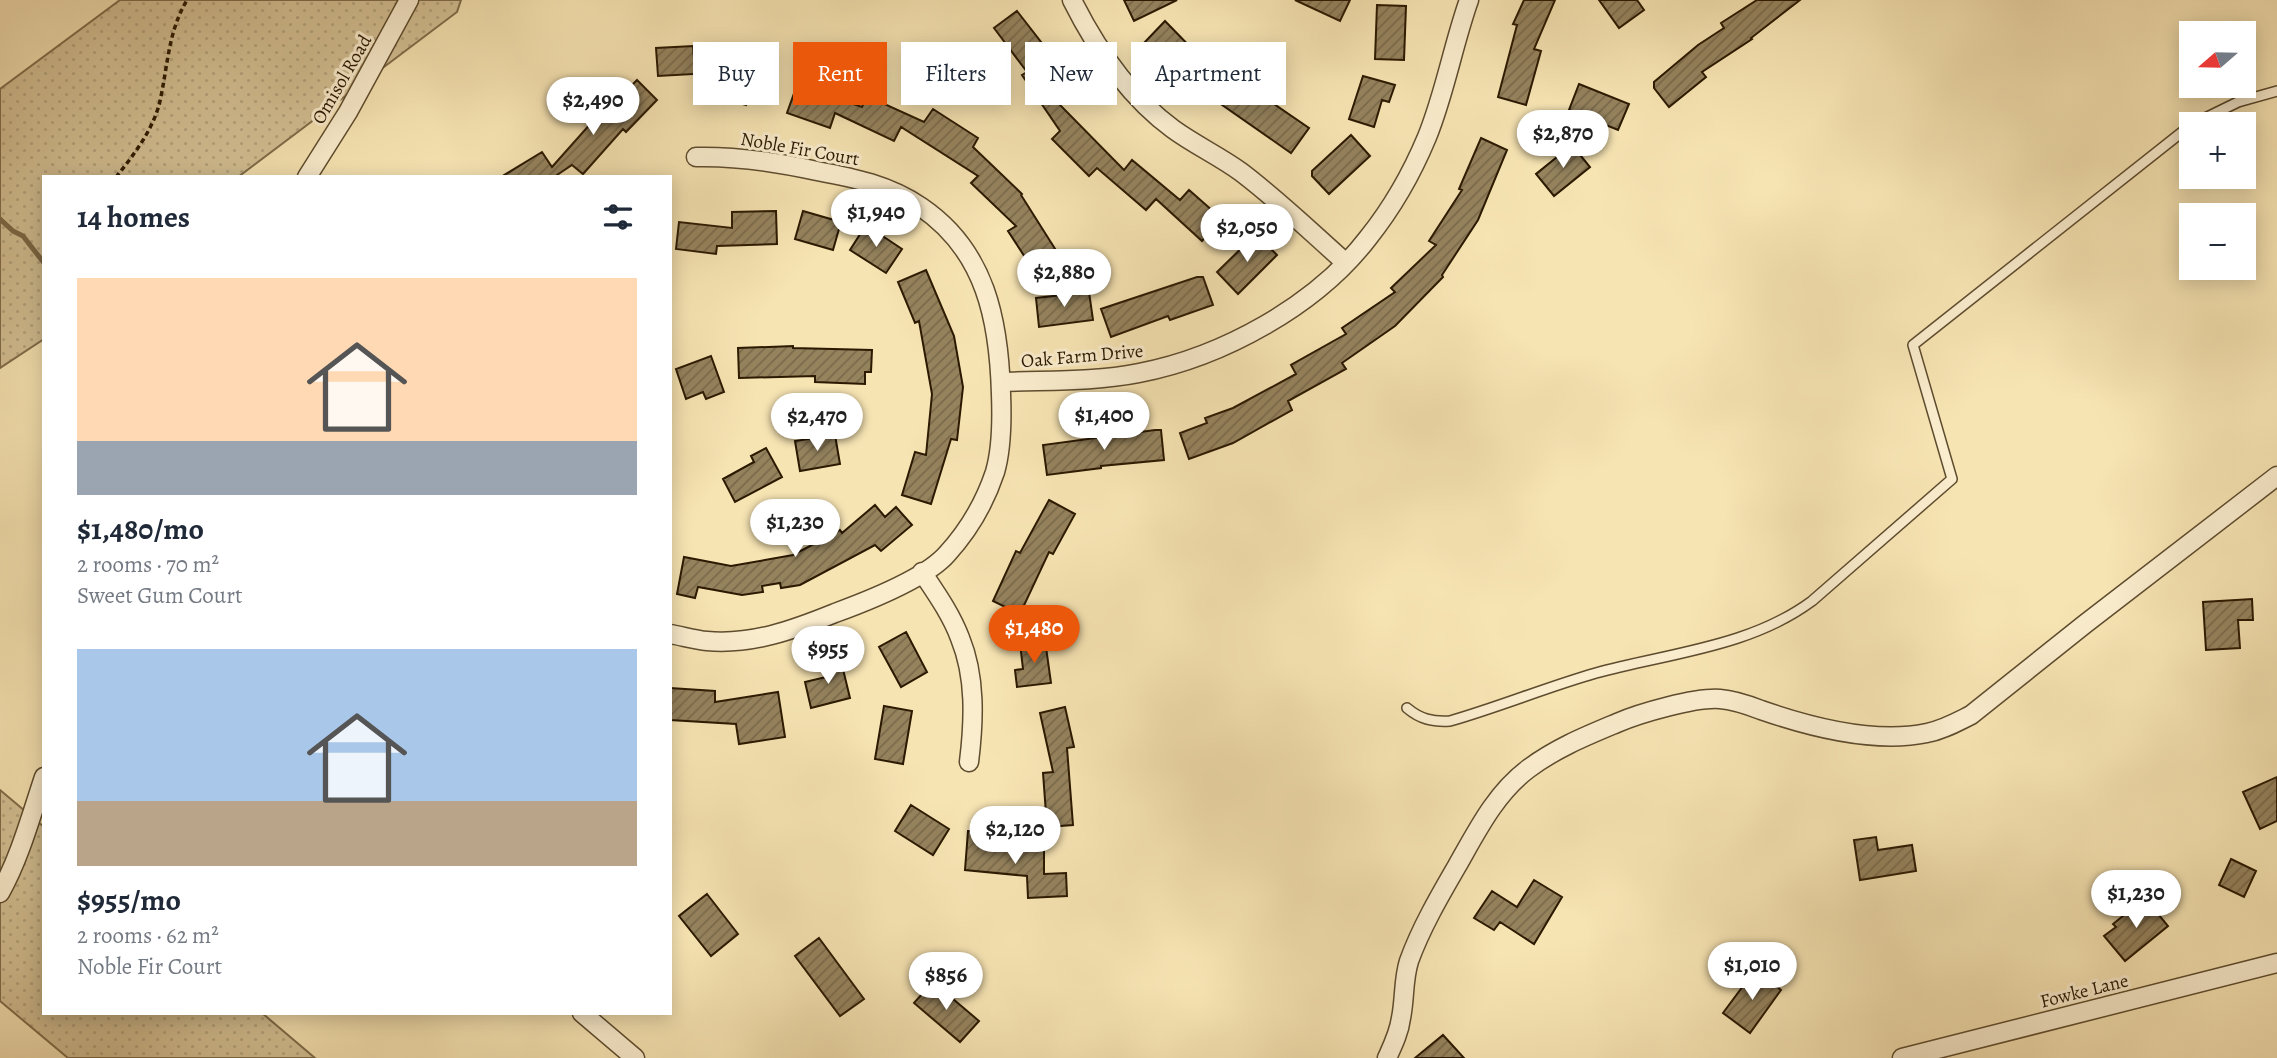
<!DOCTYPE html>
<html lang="en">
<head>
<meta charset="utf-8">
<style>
	:root { --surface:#fff; --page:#f6f6f7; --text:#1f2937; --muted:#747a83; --accent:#ea580c }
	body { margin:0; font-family:Alegreya,serif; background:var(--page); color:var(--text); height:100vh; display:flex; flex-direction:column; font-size:26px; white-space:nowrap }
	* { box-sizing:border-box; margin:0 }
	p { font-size:23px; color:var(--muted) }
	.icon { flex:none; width:38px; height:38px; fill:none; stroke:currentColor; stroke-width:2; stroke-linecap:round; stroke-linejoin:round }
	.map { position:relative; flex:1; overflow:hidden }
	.side { position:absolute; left:42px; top:175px; width:630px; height:840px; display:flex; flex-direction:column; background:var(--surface); border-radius:0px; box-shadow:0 4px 18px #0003 }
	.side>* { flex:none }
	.guide { position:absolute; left:693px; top:42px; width:665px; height:63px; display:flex; gap:14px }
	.needle { width:46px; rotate:250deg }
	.controls { position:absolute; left:2179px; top:21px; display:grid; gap:14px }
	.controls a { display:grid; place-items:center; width:77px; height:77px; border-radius:0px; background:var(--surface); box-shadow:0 4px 18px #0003; font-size:35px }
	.price { position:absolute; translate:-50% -60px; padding:0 16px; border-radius:24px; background:#fff; color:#222; font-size:23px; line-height:46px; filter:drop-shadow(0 2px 4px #0008) }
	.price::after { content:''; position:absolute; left:50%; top:42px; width:21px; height:16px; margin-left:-10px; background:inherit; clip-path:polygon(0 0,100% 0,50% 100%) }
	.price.on { background:var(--accent); color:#fff }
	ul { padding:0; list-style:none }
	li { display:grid; align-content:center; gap:14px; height:371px; padding:0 35px }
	li span { display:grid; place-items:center; height:217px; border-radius:0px; color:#555 }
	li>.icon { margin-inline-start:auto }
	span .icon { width:126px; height:126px; fill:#fffc; stroke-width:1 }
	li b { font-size:30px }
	h2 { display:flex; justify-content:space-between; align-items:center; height:84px; padding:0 35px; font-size:30px }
	.tag { padding:0 24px; border-radius:0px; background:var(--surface); box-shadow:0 4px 18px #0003; font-size:24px; line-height:63px }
	.tag.on { background:var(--accent); color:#fff }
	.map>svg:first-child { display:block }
</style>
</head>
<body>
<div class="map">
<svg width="2277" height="1058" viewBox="0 0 2277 1058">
	<defs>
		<pattern id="grass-dots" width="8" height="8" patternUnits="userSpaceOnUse" patternTransform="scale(1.75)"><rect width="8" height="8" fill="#d4c195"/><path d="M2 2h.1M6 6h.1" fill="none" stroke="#b6a57f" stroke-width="1.8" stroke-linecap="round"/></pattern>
		<pattern id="building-hatch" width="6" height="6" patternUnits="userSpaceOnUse" patternTransform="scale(1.75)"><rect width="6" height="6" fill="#95835e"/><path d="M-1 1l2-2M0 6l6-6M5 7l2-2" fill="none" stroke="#7a6a4b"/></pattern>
	</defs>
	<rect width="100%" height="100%" fill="#f7e4b3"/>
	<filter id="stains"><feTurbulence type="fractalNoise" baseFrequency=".00286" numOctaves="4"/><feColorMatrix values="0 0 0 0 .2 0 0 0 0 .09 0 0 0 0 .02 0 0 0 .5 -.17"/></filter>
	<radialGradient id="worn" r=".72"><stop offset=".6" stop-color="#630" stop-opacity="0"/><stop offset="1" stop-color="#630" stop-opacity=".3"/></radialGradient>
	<path fill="url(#grass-dots)" stroke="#806d4b" stroke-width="2" d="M120,0H461L457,12L238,177H44V339L0,368V89Z
		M0,790L44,827V1013H262L315,1058H68L0,1001Z"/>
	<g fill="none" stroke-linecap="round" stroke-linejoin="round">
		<path stroke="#7c6947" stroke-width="5" d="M0,219L13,231L23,236L44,263"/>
	</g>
	<path fill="url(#building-hatch)" stroke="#2b1901" stroke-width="2" d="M1124,0H1177L1134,21Z
		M1295,0H1350L1340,21Z
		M1524,0H1555L1534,49L1541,51L1526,105L1498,97L1517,25L1513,24Z
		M1599,0H1637L1644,10L1619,28Z
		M1757,0H1800L1751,38L1752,39L1702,72L1706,77L1669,107L1654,88V82L1698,45L1724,28L1721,23Z
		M1377,5L1406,6L1404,60L1375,59Z
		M1017,11L1041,42L1037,46L1072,95L1059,104L1124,170L1132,160L1180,200L1189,190L1222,219L1202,241L1156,199L1146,210L1097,168L1089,176L1052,139L1060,131L1022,75L1027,72L994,28Z
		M1165,21L1203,60L1181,82L1143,44Z
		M693,46L694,59L723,69L726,61L743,66L739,80L752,84L746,105L705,93L711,73L658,76L656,48Z
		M1220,71H1226L1309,128L1291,153L1205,93Z
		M1363,76L1395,85L1389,102L1382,100L1374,127L1349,119Z
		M637,80L657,100L626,132L623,129L583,174L572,165L557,175L558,177H501L542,152L552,167L592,122L594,124Z
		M1579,84L1629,104L1618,130L1569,110Z
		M797,85L862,107L867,96L924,122L933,109L978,138L973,147L1022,194L1021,195L1057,252L1032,268L1008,231L1016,226L971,183L978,176L901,127L894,141L835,113L830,128L787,113Z
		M1351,135L1370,156L1329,194L1312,176V171Z
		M1481,138L1507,150L1478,220L1442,275L1443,277L1395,326L1342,363L1346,369L1288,401L1292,410L1233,443L1189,459L1180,433L1207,423L1205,418L1233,408L1296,374L1291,365L1346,334L1342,328L1395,292L1391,288L1436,245L1429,241L1462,190L1459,189Z
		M1572,145L1590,167L1554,196L1536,174Z
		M776,211L777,244L717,246L716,254L676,249L679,222L732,228V212Z
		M803,211L841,222L833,250L795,239Z
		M866,225L902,249L886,273L850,250Z
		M1256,234L1277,255L1238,294L1217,272Z
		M926,270L954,336L963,387L957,440L951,439L931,504L902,495L915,452L926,455L932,394L919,321L915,323L898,282Z
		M1197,277H1203L1213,305L1170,320L1168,316L1111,337L1101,309Z
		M1089,292L1093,320L1039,327L1036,298Z
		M793,346V348L872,350L871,372H865V384L815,382V376L739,378L738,348Z
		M711,356L724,392L706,399L703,392L686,399L676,369Z
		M1155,430H1161L1164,460L1101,466V468L1047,475L1043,445Z
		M835,435L840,464L800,471L795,441Z
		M766,448L782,477L735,502L723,479L754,462L751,456Z
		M1049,500L1075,514L1053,554L1049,552L1020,614L993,601L1016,551L1020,553Z
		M875,505L885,517L896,507L912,525L881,551L875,545L800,585L781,588L780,583L762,586L763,592L742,595L698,587L695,598L677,594L684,557L731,566L793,555L840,530L842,533Z
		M2252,599L2253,620H2238L2240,648L2206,650L2203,602Z
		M906,632L927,672L901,687L879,647Z
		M1045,640L1051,683L1017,687L1015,670L1023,669L1020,643Z
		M841,661L850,698L811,708L805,682L826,677L823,665Z
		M670,688L715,691V702L778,692L785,737L739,744L736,724L670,720Z
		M884,706L912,711L903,764L875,759Z
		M1065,707L1074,747L1067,748L1073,825L1047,827L1043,773L1053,772L1040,713Z
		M2277,777V821L2260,829L2243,792Z
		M911,805L949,829L933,855L895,831Z
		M968,831L986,832L985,846L1026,850V846L1044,845V874L1066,873L1067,896L1028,898L1027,876L965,870Z
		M1876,837L1878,850L1912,845L1916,871L1860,880L1854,840Z
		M2231,859L2256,871L2244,897L2219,885Z
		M1534,880L1562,897L1534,944L1500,922L1494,930L1474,918L1492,891L1517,907Z
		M707,894L738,934L711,956L679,916Z
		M2145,898L2168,926L2125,961L2104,936L2116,927L2113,924Z
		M819,938L864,999L840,1016L795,956Z
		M1755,970L1781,990L1750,1033L1723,1013Z
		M933,982L979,1021L960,1042L914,1003Z
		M1443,1035L1464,1058H1415Z"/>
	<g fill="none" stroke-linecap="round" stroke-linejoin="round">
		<g stroke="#5e4c2e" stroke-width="12">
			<path id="lane" d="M2193,124L2238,102L2277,91
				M1407,708C1420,719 1432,722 1450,721C1499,707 1547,687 1596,673C1669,653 1750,647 1812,601L1952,479L1913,345L2191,125"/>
		</g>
		<g stroke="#5e4c2e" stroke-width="21">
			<path id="street" d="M1072,0C1097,50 1128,96 1173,129C1195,145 1219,156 1241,172C1278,200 1311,232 1346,263
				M307,177L348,112L409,0
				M1001,382C1047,380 1094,382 1139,373C1222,357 1316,306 1368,238C1392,208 1412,173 1427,137C1445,93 1453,45 1469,0
				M922,572C936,593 951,614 960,638C976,677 974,721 969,762
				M670,634C682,636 695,640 707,641C752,645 793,630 835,613C865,602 926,578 947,554C968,531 985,502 995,472C1002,448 1002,419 1001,394C999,321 986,251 921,207C889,185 854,178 817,171C776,162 737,156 696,157
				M0,893C20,857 31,816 44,777
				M582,1013L635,1058
				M1387,1058C1393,1045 1399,1033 1401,1018C1405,999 1403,980 1409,961C1421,928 1439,897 1457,866C1477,831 1495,794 1528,769C1556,748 1586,736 1617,723C1640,713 1696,697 1720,699C1734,700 1748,705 1761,710C1810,727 1875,744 1927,733C1943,730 1957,722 1971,715L2085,624L2277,476
				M1902,1058L2277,963"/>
		</g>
		<path stroke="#2b1901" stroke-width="3.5" stroke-dasharray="5 3.5" stroke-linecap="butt" d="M116,177C134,155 154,128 160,101C168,65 168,32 187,0"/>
		<use href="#lane" stroke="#faedce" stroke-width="9"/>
		<use href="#street" stroke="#faedce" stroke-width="18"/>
	</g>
	<g text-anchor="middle" stroke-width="6" stroke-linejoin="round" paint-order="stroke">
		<g font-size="19" fill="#2b1901" stroke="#faedce">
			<text transform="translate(341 79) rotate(-60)" y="7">Omisol Road</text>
			<text transform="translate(800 148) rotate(10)" y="7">Noble Fir Court</text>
			<text transform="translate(1082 355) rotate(-5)" y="7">Oak Farm Drive</text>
			<text transform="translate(2084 990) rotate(-14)" y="7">Fowke Lane</text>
		</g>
	</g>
	<rect width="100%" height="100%" filter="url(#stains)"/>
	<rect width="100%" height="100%" fill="url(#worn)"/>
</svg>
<div class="controls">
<a><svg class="needle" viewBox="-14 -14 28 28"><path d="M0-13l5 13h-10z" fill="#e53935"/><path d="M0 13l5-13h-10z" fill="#747a83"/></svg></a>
<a>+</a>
<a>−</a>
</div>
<b class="price" style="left:593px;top:137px">$2,490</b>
<b class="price" style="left:1563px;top:170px">$2,870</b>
<b class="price" style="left:876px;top:249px">$1,940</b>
<b class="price" style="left:1247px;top:264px">$2,050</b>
<b class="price" style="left:1064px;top:309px">$2,880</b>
<b class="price" style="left:1104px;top:452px">$1,400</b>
<b class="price" style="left:817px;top:453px">$2,470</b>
<b class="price" style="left:795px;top:559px">$1,230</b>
<b class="price on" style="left:1034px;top:665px">$1,480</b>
<b class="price" style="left:828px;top:686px">$955</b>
<b class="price" style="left:1015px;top:866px">$2,120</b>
<b class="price" style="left:2136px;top:930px">$1,230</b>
<b class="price" style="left:1752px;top:1002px">$1,010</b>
<b class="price" style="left:946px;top:1012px">$856</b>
<div class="guide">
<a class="tag">Buy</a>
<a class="tag on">Rent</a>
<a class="tag">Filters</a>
<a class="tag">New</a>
<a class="tag">Apartment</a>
</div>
<section class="side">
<h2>14 homes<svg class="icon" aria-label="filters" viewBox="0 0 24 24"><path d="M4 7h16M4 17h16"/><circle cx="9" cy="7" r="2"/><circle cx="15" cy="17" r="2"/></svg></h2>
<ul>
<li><span style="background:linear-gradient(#ffd9b3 75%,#9aa5b1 0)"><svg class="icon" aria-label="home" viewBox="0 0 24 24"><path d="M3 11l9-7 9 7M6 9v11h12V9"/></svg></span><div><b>$1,480/mo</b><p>2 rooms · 70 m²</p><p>Sweet Gum Court</p></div></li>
<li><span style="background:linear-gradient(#a9c7e8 70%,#b9a48a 0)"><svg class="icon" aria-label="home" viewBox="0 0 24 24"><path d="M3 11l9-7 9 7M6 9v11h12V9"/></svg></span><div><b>$955/mo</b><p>2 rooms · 62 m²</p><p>Noble Fir Court</p></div></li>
</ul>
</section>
</div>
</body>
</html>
